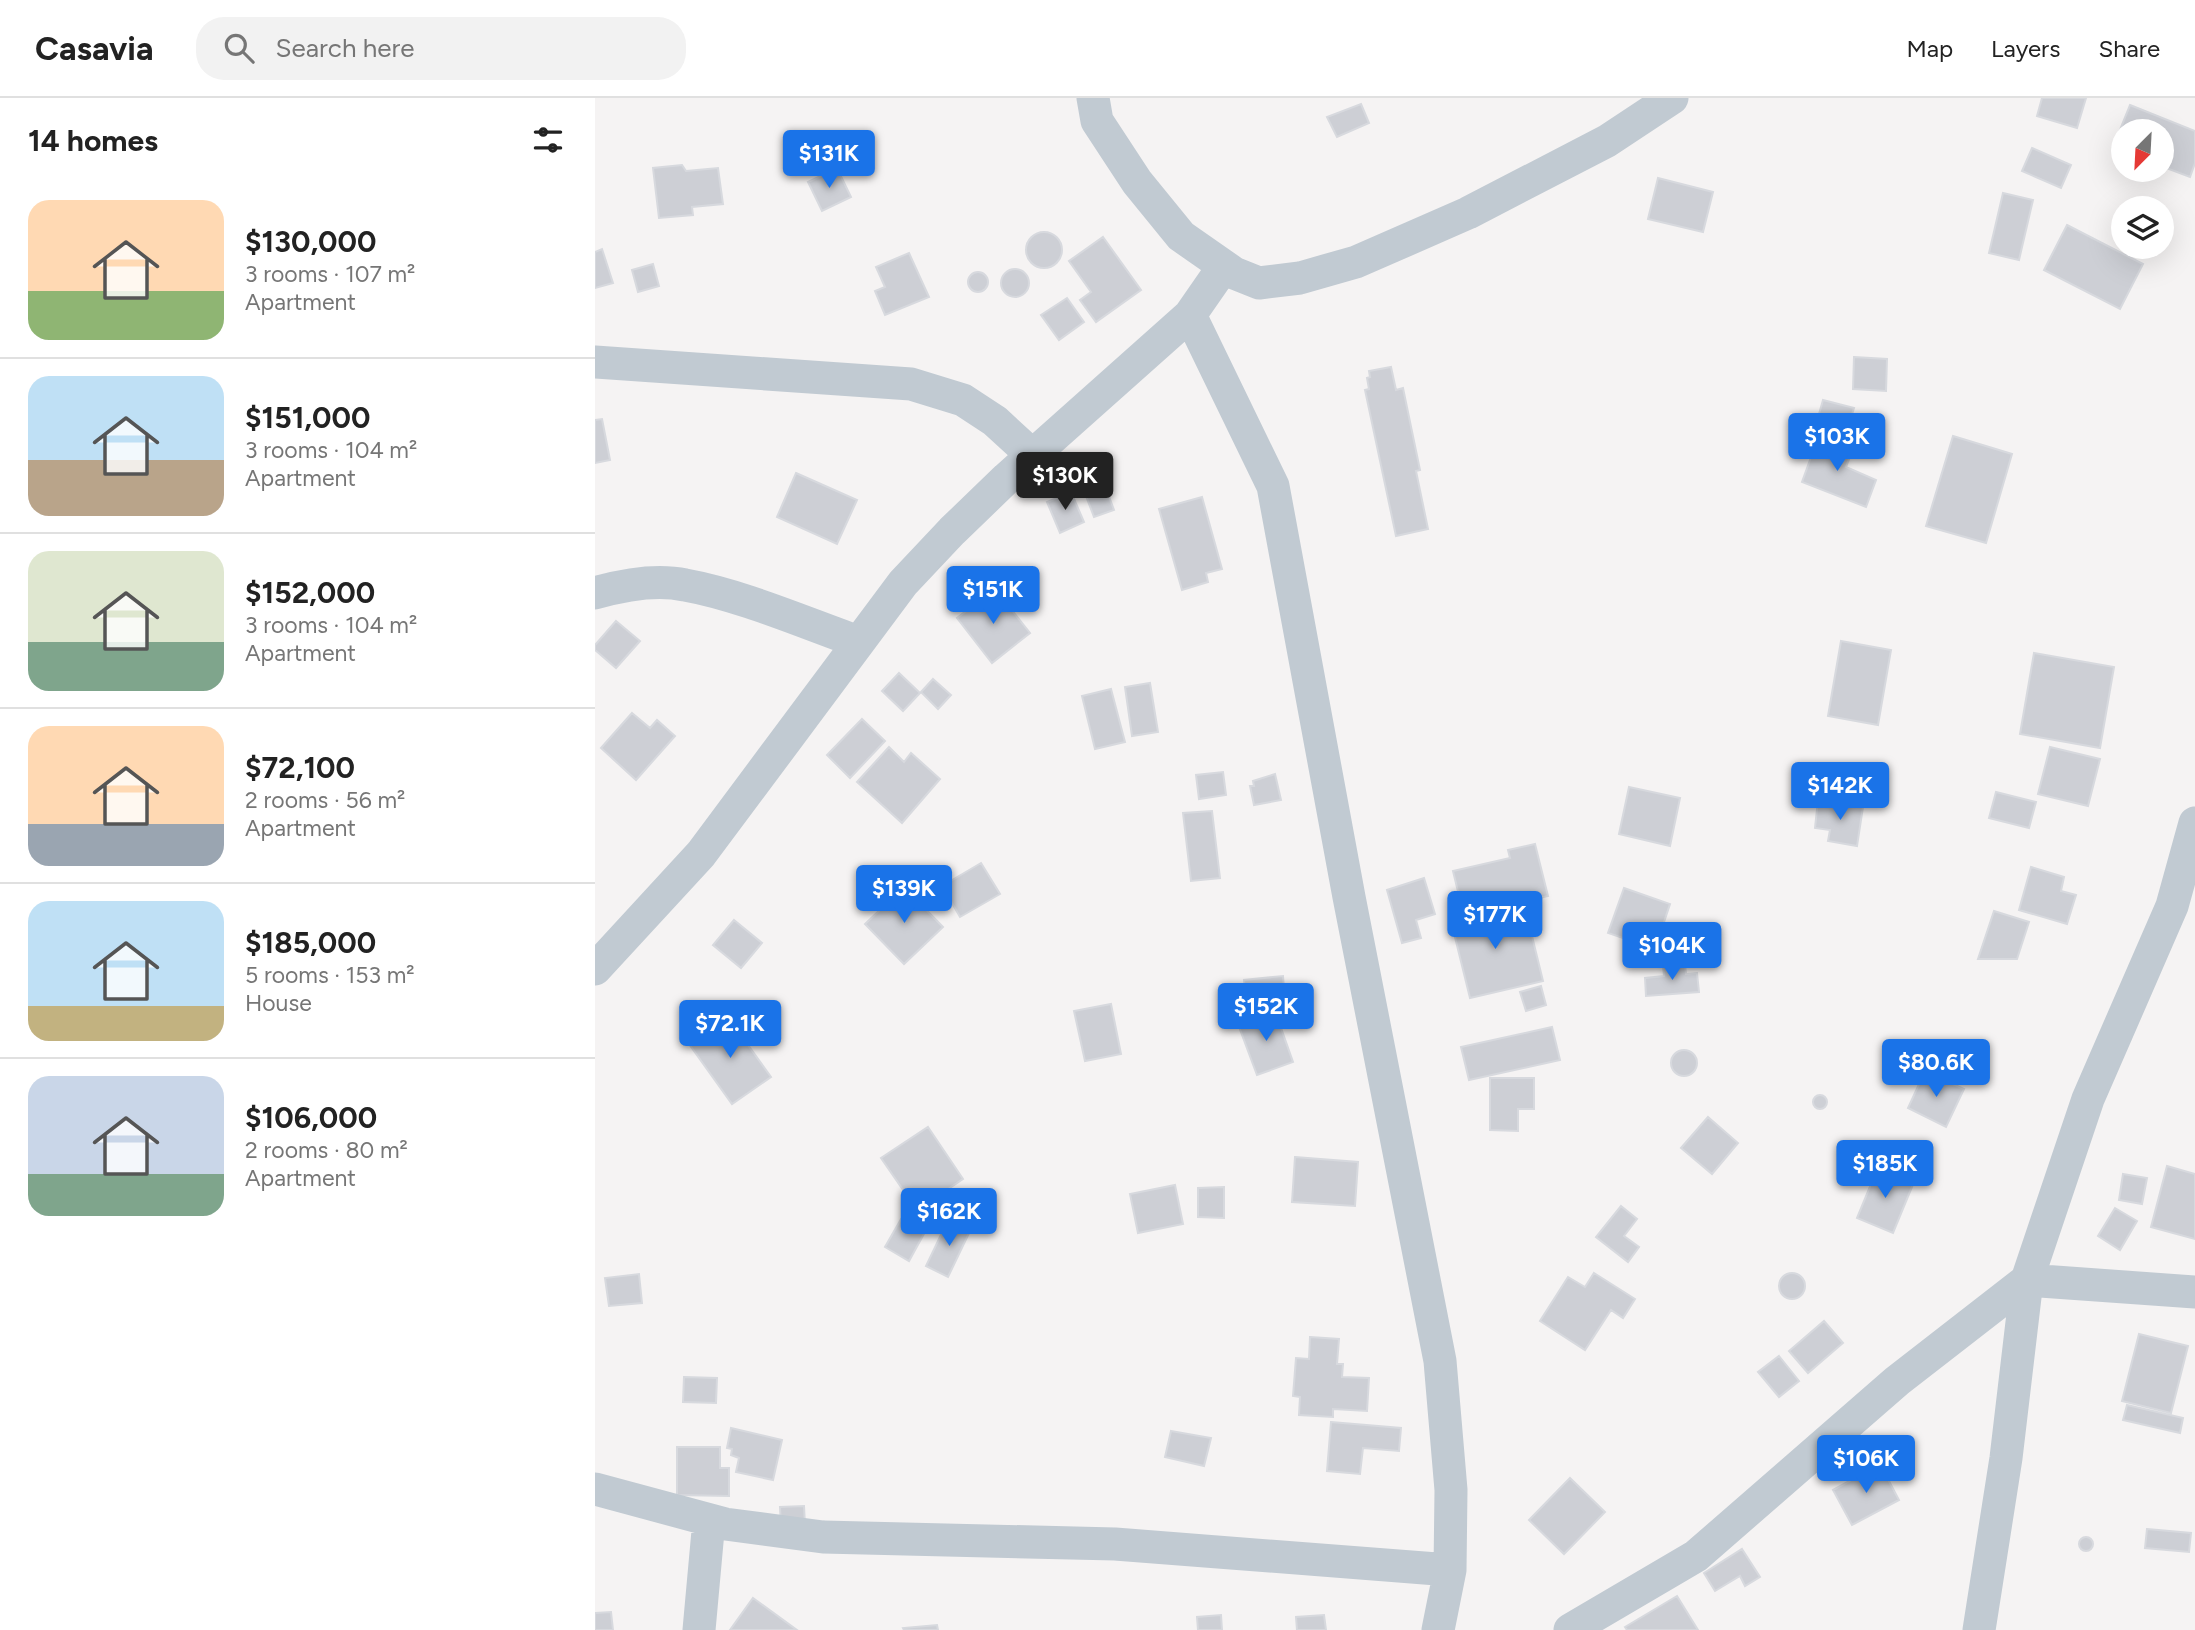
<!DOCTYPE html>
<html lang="en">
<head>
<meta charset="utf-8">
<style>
	:root { --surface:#fff; --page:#f2f2f2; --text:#222; --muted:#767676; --line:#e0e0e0; --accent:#1a73e8 }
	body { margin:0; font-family:Figtree,sans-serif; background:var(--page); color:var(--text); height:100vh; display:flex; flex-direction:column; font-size:26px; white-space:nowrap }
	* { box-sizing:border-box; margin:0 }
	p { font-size:23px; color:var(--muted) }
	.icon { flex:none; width:38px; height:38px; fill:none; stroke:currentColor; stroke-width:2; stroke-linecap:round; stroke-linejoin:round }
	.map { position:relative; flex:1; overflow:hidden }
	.details { display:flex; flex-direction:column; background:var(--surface); width:595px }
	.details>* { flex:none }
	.needle { width:46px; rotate:204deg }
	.fabs { position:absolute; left:1516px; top:21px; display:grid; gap:14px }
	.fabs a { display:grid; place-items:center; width:63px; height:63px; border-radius:50%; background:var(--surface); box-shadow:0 7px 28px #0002; font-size:35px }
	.price { position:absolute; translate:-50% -60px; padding:0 16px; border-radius:7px; background:var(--accent); color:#fff; font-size:23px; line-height:46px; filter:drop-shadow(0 2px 4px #0008) }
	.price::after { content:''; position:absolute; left:50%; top:42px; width:21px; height:16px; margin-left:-10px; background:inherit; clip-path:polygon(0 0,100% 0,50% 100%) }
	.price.current { background:#222; color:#fff }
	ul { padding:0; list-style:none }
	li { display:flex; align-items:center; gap:21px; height:175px; padding:0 28px }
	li+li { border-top:2px solid var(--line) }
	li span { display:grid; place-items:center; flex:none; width:196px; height:140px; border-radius:21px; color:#555 }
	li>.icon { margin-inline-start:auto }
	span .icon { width:84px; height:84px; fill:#fffc; stroke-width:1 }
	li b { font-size:30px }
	h2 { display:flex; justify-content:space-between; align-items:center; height:84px; padding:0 28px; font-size:30px }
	header { display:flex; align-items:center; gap:42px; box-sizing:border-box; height:98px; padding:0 35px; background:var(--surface); border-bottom:2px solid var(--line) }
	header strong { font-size:33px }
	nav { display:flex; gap:38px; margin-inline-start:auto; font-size:24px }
	.search { width:490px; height:63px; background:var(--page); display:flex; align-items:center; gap:18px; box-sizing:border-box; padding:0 24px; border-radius:28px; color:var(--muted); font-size:26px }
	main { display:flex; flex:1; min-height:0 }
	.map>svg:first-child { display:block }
</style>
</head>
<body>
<header>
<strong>Casavia</strong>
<div class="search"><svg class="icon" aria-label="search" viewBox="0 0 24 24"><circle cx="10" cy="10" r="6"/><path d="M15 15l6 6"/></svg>Search here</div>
<nav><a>Map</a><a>Layers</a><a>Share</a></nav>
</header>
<main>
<section class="details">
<h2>14 homes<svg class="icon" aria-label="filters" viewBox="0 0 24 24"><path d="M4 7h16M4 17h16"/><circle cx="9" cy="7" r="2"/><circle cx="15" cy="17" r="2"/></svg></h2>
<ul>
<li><span style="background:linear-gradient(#ffd9b3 65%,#8fb573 0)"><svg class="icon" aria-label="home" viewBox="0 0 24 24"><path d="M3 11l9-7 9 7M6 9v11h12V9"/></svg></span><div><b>$130,000</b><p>3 rooms · 107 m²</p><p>Apartment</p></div></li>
<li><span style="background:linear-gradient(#bfe0f5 60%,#b9a48a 0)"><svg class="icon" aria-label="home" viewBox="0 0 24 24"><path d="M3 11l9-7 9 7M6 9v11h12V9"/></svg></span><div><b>$151,000</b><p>3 rooms · 104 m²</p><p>Apartment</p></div></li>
<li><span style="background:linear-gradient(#dfe7d0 65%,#7fa58c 0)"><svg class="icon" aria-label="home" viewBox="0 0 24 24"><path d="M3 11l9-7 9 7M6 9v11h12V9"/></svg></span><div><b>$152,000</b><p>3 rooms · 104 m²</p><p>Apartment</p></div></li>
<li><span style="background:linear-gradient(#ffd9b3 70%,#9aa5b1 0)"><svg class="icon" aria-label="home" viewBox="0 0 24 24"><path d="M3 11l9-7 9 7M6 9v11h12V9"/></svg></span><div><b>$72,100</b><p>2 rooms · 56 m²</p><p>Apartment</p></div></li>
<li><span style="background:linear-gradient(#bfe0f5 75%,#c2b280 0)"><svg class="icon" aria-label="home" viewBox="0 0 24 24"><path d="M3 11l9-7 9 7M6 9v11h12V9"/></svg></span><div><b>$185,000</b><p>5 rooms · 153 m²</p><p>House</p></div></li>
<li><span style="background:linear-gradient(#c9d6e8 70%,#7fa58c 0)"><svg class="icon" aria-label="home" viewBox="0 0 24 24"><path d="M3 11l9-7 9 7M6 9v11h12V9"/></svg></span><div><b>$106,000</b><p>2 rooms · 80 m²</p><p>Apartment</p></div></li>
</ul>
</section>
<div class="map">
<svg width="1600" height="1532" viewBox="0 0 1600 1532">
	<rect width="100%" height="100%" fill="#f5f3f3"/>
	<path fill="#cdcfd5" stroke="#d7d9de" stroke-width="2" d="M1447,0H1491L1482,30L1442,18Z
		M766,6L774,25L742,39L732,19Z
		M1535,7L1600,33V65L1595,79L1566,68V33H1528V52L1518,49Z
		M1437,50L1476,67L1466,90L1427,73Z
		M87,67L91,73L123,70L128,106L97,109L98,117L64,120L58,70Z
		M242,70L256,99L227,113L213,84Z
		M1063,80L1118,94L1108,134L1053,121Z
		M1408,95L1438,102L1424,162L1394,155Z
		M1472,127L1548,166L1525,211L1449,172Z
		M431 152a18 18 0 1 1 36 0a18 18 0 1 1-36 0Z
		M508,139L546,192L501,224L485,202L496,194L474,163Z
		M7,151L18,185L0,190V154Z
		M314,155L334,199L290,217L280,193L290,189L281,169Z
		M58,166L64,188L43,194L37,172Z
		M406 185a14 14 0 1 1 28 0a14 14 0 1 1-28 0Z
		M373 184a10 10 0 1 1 20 0a10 10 0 1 1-20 0Z
		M472,200L489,224L464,242L446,217Z
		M1259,259L1292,261L1291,293L1258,291Z
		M796,269L801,292L808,290L825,372L821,373L833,431L801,438L770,292L774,291L772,280L775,279L774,273Z
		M1228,302L1259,310L1250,338L1220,330Z
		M7,321L15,362L0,365V322Z
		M1224,337L1258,351L1251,369L1281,382L1271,409L1207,384Z
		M1358,338L1417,356L1391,445L1331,428Z
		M201,375L262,402L242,446L182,419Z
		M508,382L519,412L499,419L488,390Z
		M476,394L489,424L465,435L452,404Z
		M607,399L627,471L611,475L613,484L587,492L564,411Z
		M400,491L435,535L397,565L362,520Z
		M21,523L45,543L21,570L0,552V547Z
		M1246,543L1296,552L1283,627L1233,618Z
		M1439,555L1519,569L1505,650L1425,636Z
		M304,575L325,595L308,613L287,593Z
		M338,581L356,597L343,611L326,594Z
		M555,585L563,634L537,638L530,589Z
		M516,591L530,644L500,651L487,598Z
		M37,615L55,630L62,622L80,638L41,682L6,650Z
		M267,621L290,643L255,680L232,657Z
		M294,649L309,664L316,655L345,681L307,725L262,684Z
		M1455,649L1505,661L1493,708L1443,696Z
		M628,674L631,697L604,701L601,677Z
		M680,676L686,702L659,707L655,688H659L658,683Z
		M1034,689L1085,700L1075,748L1024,736Z
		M1401,694L1441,704L1434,730L1394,720Z
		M1223,702L1268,709L1262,748L1233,743L1235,732L1220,730Z
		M617,713L625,780L596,783L588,715Z
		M940,746L953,798L922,805L919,794L866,806L858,773L915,760L913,752Z
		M386,765L405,796L365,819L347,788Z
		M1436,769L1469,779L1466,793L1481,797L1472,826L1424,812Z
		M829,780L840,816L821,822L826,840L807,845L792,792Z
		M309,789L348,829L309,866L270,826Z
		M1029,790L1075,806L1060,851L1013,835Z
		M920,805L927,837L936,834L948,883L875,900L855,819Z
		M1399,813L1434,824L1422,861H1383Z
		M139,822L167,845L146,870L118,847Z
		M1090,866L1091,876L1102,875L1104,894L1051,898L1050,880L1069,878L1068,868Z
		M688,878L690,904L652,907L649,882Z
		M946,888L951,907L931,913L925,894Z
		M516,906L526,956L490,963L479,913Z
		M680,913L698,964L662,977L643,926Z
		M133,919L176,979L137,1006L94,946Z
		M957,929L965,962L874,982L866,949Z
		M1076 965a13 13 0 1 1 26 0a13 13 0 1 1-26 0Z
		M1330,973L1369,991L1351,1029L1313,1010Z
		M895,980H939V1011H923V1033L895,1032Z
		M1218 1004a7 7 0 1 1 14 0a7 7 0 1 1-14 0Z
		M1113,1019L1143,1045L1117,1076L1086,1050Z
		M333,1029L368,1081L322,1112L286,1060Z
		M700,1059L763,1064L760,1108L697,1104Z
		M1572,1068L1600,1076V1141L1556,1129Z
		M1283,1069L1319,1084L1298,1135L1262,1120Z
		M1528,1076L1552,1080L1547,1106L1524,1102Z
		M580,1087L588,1126L543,1135L535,1096Z
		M629,1089V1120L603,1119V1090Z
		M1026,1108L1042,1121L1029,1138L1044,1149L1033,1164L1001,1139Z
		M1520,1110L1542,1123L1525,1152L1503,1138Z
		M354,1120L376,1131L353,1179L331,1168Z
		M306,1121L330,1134L314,1163L290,1149Z
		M1184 1188a13 13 0 1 1 26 0a13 13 0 1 1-26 0Z
		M999,1175L1040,1201L1028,1220L1016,1212L990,1252L945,1223L973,1179L990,1189Z
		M44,1176L47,1205L14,1208L10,1180Z
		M1229,1223L1248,1245L1213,1275L1194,1253Z
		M1544,1236L1593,1248L1576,1315L1527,1303Z
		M715,1239L744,1241L742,1266H748L747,1279L774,1280L772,1313L738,1311V1319L704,1317L705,1299L698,1298L701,1260L714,1261Z
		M1184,1258L1204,1283L1184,1299L1163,1274Z
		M89,1279L122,1280L121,1305L88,1304Z
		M1532,1307L1588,1320L1585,1335L1528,1322Z
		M736,1324L806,1330L804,1353L768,1350L765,1376L732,1373Z
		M136,1330L187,1342L178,1382L141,1374L144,1360L136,1357L137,1351L132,1350Z
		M576,1333L616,1340L609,1368L570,1359Z
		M82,1349H125V1370H134V1398L82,1397Z
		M1285,1366L1304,1402L1257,1427L1238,1392Z
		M975,1380L1010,1414L969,1456L934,1422Z
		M209,1408L210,1427L186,1428L185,1409Z
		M1552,1431L1596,1435L1594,1454L1550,1450Z
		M1484 1446a7 7 0 1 1 14 0a7 7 0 1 1-14 0Z
		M1147,1451L1165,1479L1150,1488L1145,1478L1120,1493L1109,1475Z
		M1082,1498L1103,1532H1032L1030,1529Z
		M158,1500L202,1532H135Z
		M16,1514L18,1532H0V1515Z
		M626,1517L627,1532H603L602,1519Z
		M729,1517L731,1532H702L701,1519Z
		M342,1527L343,1532H309L308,1530Z"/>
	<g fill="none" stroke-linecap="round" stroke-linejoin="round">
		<path stroke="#c1cad2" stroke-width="33" d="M498,0L502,23L542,84L586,138L639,175L664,185L705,180L761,164L873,115L1012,43L1077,0
			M595,217L678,388L754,799L845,1263L856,1392L855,1472L843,1532
			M0,264L316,286L368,302L400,323L438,358
			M0,495C28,487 62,481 90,487C146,497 210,525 264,544
			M0,871L106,756L308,485L357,433L412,380L595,217L629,168
			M0,1391L130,1426L228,1439L520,1446L855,1472
			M104,1532L114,1422
			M975,1532L1101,1458L1302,1283L1432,1182L1600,1194
			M1384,1532L1411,1360L1432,1182L1493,1001L1577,808L1600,725"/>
	</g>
</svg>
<div class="fabs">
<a><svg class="needle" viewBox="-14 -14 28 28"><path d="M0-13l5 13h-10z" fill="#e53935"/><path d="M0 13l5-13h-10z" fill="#767676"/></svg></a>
<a><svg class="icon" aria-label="layers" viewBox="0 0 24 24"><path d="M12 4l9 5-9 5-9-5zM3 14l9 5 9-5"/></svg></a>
</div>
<b class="price" style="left:234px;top:92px">$131K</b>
<b class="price" style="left:1242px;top:375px">$103K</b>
<b class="price current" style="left:470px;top:414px">$130K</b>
<b class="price" style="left:398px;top:528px">$151K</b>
<b class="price" style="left:1245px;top:724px">$142K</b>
<b class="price" style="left:309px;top:827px">$139K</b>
<b class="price" style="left:900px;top:853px">$177K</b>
<b class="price" style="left:1077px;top:884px">$104K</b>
<b class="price" style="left:671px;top:945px">$152K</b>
<b class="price" style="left:135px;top:962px">$72.1K</b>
<b class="price" style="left:1341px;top:1001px">$80.6K</b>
<b class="price" style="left:1290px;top:1102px">$185K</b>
<b class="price" style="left:354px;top:1150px">$162K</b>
<b class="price" style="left:1271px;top:1397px">$106K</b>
</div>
</main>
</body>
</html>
